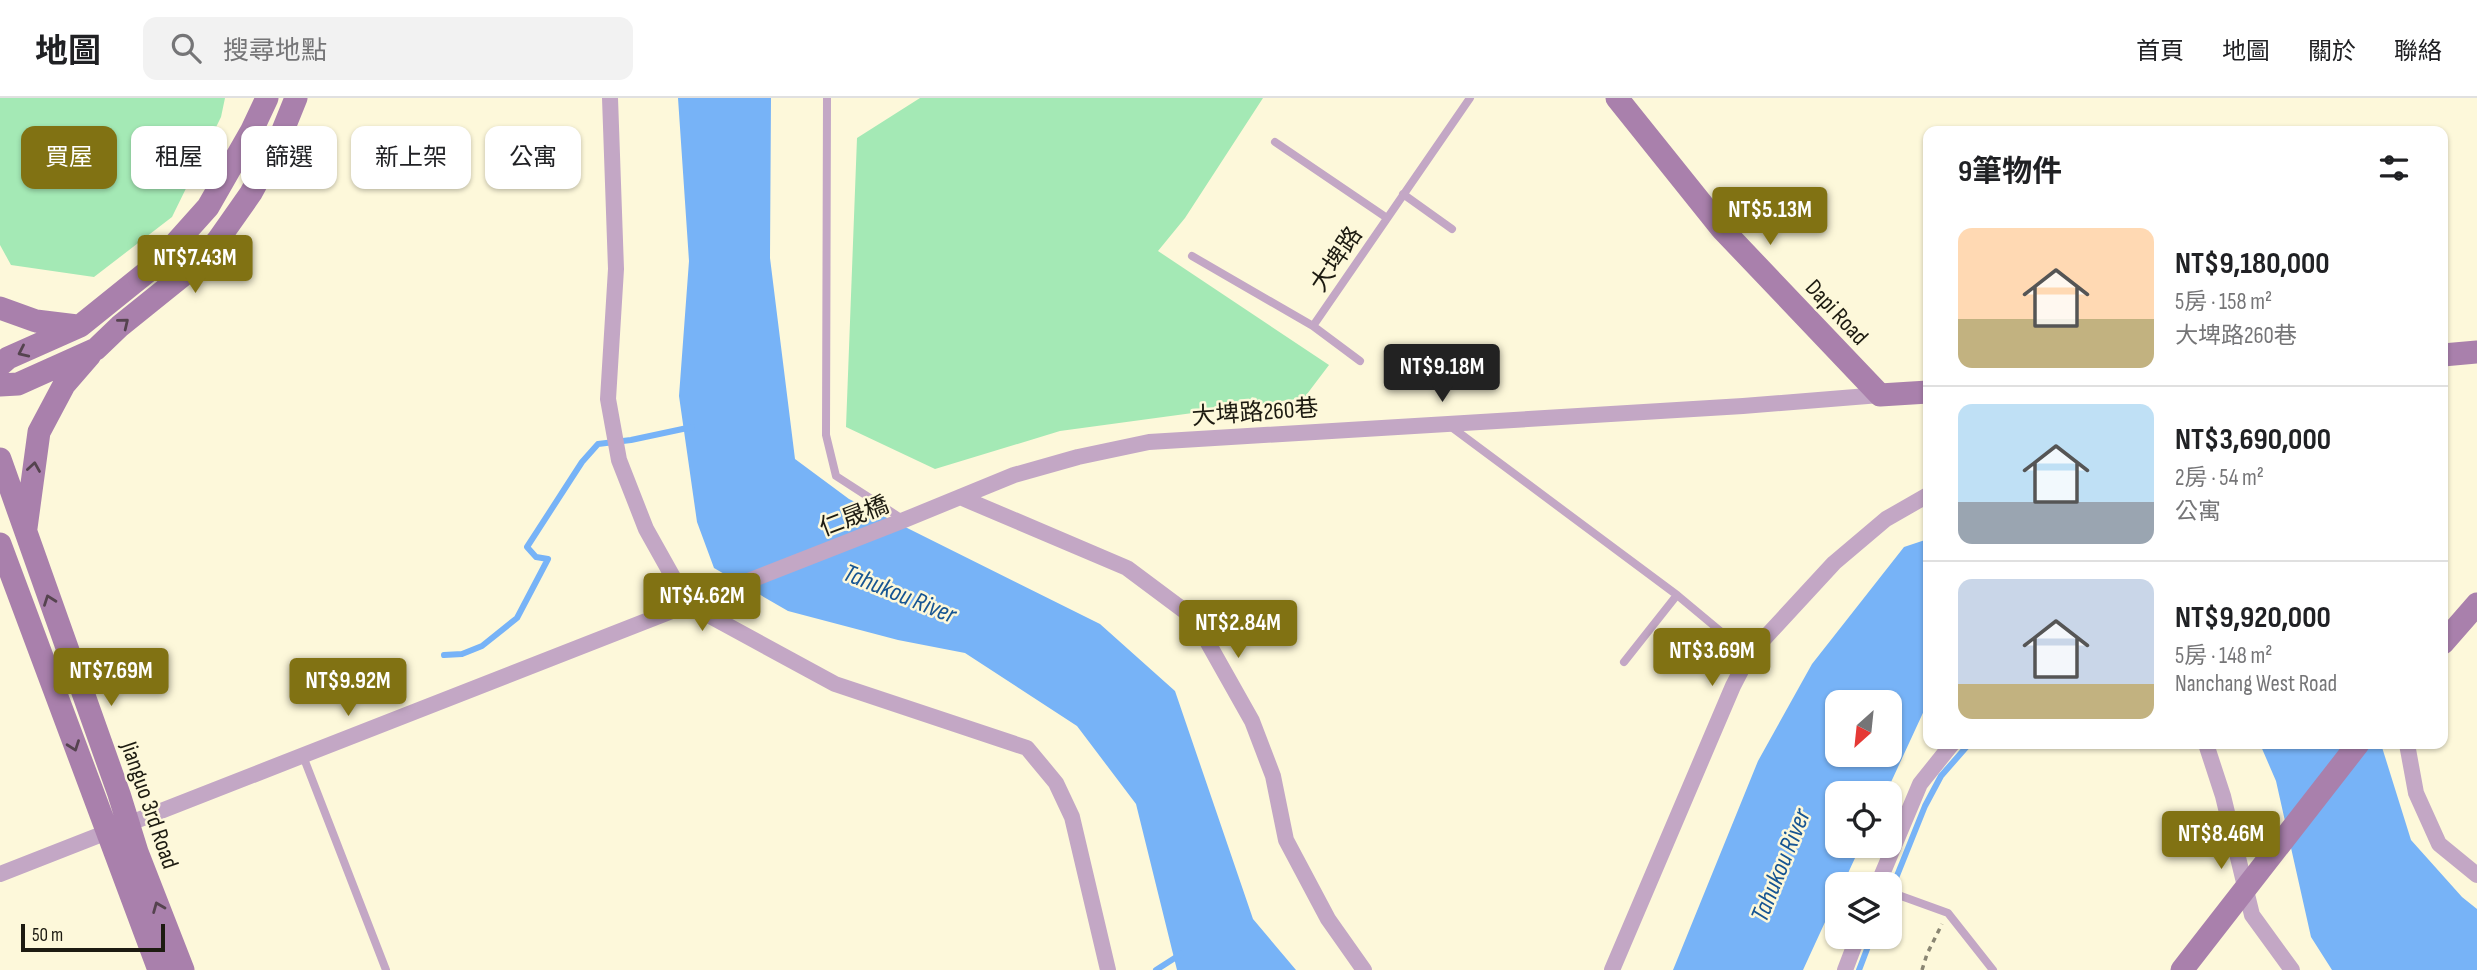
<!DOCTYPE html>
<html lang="zh-TW">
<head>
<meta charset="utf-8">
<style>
	:root { --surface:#fff; --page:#f2f2f2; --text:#202124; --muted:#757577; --line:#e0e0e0; --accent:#817213 }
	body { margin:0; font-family:"Sofia Sans Condensed","Noto Sans TC",sans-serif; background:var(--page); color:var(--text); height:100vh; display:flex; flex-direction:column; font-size:26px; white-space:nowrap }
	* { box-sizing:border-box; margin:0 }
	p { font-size:23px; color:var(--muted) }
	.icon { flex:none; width:38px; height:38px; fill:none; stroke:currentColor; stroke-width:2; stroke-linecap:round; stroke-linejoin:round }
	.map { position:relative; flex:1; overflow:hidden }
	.details { position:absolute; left:1923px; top:28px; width:525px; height:623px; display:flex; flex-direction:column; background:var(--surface); border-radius:14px; box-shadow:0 2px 5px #0004 }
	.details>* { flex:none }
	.top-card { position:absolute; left:21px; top:28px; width:665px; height:63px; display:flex; gap:14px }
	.needle { width:46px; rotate:207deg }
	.fabs { position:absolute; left:1825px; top:592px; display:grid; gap:14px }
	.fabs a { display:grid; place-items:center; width:77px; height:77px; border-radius:14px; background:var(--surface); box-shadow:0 2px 5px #0004; font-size:35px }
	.scale { position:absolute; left:21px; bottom:18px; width:144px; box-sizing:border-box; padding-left:7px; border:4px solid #1d1b11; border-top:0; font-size:19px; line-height:24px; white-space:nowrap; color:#1d1b11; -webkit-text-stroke:5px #fdf8da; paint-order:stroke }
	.price { position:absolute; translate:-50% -60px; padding:0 16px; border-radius:7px; background:var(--accent); color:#fff; font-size:23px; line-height:46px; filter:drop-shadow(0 2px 4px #0008) }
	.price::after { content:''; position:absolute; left:50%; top:42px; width:21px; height:16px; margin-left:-10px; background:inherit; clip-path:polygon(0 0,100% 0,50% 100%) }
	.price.selected { background:#222; color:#fff }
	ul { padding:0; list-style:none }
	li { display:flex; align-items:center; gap:21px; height:175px; padding:0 35px }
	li+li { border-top:2px solid var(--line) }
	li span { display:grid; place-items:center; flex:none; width:196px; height:140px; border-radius:14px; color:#555 }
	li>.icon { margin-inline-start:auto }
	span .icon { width:84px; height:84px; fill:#fffc; stroke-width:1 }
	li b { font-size:30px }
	h2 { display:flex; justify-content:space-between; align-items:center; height:84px; padding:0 35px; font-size:30px }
	.tag { padding:0 24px; border-radius:14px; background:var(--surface); box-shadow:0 2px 5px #0004; font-size:24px; line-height:63px }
	.tag.selected { background:var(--accent); color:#fff }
	header { display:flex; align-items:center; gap:42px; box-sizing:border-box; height:98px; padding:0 35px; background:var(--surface); border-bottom:2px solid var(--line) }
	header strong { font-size:33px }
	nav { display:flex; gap:38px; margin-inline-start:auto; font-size:24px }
	.search { width:490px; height:63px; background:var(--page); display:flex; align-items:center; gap:18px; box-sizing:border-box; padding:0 24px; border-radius:14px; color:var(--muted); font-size:26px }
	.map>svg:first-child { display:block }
</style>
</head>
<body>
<header>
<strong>地圖</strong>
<div class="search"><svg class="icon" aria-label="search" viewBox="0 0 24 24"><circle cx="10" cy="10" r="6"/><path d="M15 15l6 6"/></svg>搜尋地點</div>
<nav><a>首頁</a><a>地圖</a><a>關於</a><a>聯絡</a></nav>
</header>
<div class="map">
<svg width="2477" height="872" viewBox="0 0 2477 872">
	<rect width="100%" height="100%" fill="#fdf8da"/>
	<path fill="#a4e9b5" d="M0,0H225L221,19L172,119L94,179L11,167L0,147Z
		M920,0H1263L1185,120L1158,153L1329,267L1304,300L1060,333L935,371L846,329L857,40Z"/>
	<path fill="#77b3f7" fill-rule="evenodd" d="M678,0H771L770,160L795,361L849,401L1100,526L1175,593L1253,821L1296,872H1177L1136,706L1077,628L965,555L898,542L788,513L714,470L697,424L679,298L689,163Z
		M1928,441V604L1886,695H1838V747H1861L1843,786H1838L1837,798L1803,872H1673L1758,663L1812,566L1904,449ZM1838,604H1890V656H1838Z
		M2260,646H2381L2411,742L2462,799L2477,811V872H2332L2311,839L2276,683Z"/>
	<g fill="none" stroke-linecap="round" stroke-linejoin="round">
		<path stroke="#77b3f7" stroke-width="6" d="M444,557L462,556L482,548L517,520L548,461L536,459L527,449L582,364L598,346L631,342L692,329
			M1890,795L1925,708L1941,678L1969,646
			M1156,872L1181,856
			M1859,872L1872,838"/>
		<path stroke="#8a8673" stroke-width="3.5" stroke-dasharray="5 5" stroke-linecap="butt" d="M1922,872L1927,856L1942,826"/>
		<path stroke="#c3a7c5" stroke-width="8" d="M827,0L826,337L836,378L904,422
			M1275,44L1387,120
			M1403,96L1452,131
			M1192,158L1313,228L1470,0
			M1313,228L1360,263
			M1450,328L1677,497L1749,557
			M1624,564L1677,497
			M303,658L386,872
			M1890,794L1948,815L1993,872"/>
		<path stroke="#c3a7c5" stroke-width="16" d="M610,0L616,171L608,301L619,362L646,431L688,506L835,586L1027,650L1056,685L1072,719L1108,872
			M960,399L1127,470L1194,520L1252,623L1273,678L1286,742L1328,821L1364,872
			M2206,646L2223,698L2252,817L2292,872
			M2407,646L2416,695L2439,746L2477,777
			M0,776L904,422L1014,377L1078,359L1149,344L1743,308L1880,297
			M1878,786L1920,686L1952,646
			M1612,872L1733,588L1749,557L1834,465L1886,421L1928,397
			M1845,872L1858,838"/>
		<path stroke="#a980ac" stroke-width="23" d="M1617,0L1722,131L1880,297L1928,294
			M0,210L36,223L77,228
			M2443,257L2477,254
			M0,267L8,260L80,228L157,166L208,109L252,32L267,0
			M0,287L18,286L96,251L120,228L197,166L218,142L251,95L277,47L296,0
			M0,361L119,696L137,754L183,872
			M26,430L39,334L64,287L90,257
			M0,446L159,872
			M2443,545L2477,506
			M2182,872L2358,646"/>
	</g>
	<defs><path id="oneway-chevron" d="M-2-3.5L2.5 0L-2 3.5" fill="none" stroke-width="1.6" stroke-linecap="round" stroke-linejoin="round" transform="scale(1.75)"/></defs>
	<g stroke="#55434f">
		<use href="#oneway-chevron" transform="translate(124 225) rotate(-39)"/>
		<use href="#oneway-chevron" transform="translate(23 254) rotate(155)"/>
		<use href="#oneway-chevron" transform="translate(34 369) rotate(-81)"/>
		<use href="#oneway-chevron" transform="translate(49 502) rotate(-110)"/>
		<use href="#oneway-chevron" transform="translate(74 648) rotate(70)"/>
		<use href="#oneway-chevron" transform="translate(158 809) rotate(-112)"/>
	</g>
	<g text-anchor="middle" stroke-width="5" stroke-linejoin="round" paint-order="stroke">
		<g font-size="24" fill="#1d1b11" stroke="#fdf8da">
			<text transform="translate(1336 161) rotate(-56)" y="8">大埤路</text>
			<text transform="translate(1837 214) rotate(47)" y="8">Dapi Road</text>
			<text transform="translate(1255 314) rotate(-4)" y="8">大埤路260巷</text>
			<text transform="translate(854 418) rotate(-21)" y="8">仁晟橋</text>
			<text transform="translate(150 707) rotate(71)" y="8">Jianguo 3rd Road</text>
		</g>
		<g font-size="26" font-style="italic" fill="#175592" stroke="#fdf8da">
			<text transform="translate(900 495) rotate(22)" y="9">Tahukou River</text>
			<text transform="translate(1780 767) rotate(-68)" y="9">Tahukou River</text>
		</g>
	</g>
</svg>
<div class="fabs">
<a><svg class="needle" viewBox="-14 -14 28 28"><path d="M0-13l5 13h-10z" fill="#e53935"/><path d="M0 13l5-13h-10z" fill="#757577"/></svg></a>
<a><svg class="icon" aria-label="locate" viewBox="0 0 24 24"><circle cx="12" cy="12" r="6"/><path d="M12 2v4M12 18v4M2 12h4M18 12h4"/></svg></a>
<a><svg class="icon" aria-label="layers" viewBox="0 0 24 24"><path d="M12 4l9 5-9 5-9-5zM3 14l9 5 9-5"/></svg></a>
</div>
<div class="scale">50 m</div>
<b class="price" style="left:1770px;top:149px">NT$5.13M</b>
<b class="price" style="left:195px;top:197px">NT$7.43M</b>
<b class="price selected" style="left:1442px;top:306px">NT$9.18M</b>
<b class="price" style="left:702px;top:535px">NT$4.62M</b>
<b class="price" style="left:1238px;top:562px">NT$2.84M</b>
<b class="price" style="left:1712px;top:590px">NT$3.69M</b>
<b class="price" style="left:111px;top:610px">NT$7.69M</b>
<b class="price" style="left:348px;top:620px">NT$9.92M</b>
<b class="price" style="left:2221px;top:773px">NT$8.46M</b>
<div class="top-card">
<a class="tag selected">買屋</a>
<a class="tag">租屋</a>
<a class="tag">篩選</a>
<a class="tag">新上架</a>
<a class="tag">公寓</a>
</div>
<section class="details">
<h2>9筆物件<svg class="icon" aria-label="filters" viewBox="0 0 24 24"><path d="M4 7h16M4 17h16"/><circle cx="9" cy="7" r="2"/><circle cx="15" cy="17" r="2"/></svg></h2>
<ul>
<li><span style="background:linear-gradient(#ffd9b3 65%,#c2b280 0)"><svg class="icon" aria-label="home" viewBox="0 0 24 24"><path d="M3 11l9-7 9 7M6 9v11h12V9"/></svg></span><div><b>NT$9,180,000</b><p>5房 · 158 m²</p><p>大埤路260巷</p></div></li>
<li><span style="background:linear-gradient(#bfe0f5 70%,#9aa5b1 0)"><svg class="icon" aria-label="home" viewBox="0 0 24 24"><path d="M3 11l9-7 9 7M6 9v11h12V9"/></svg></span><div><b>NT$3,690,000</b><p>2房 · 54 m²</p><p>公寓</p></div></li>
<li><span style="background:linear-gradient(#c9d6e8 75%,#c2b280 0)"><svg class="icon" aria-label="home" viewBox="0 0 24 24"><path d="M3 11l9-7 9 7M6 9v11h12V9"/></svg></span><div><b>NT$9,920,000</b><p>5房 · 148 m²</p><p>Nanchang West Road</p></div></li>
</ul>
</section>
</div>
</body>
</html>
